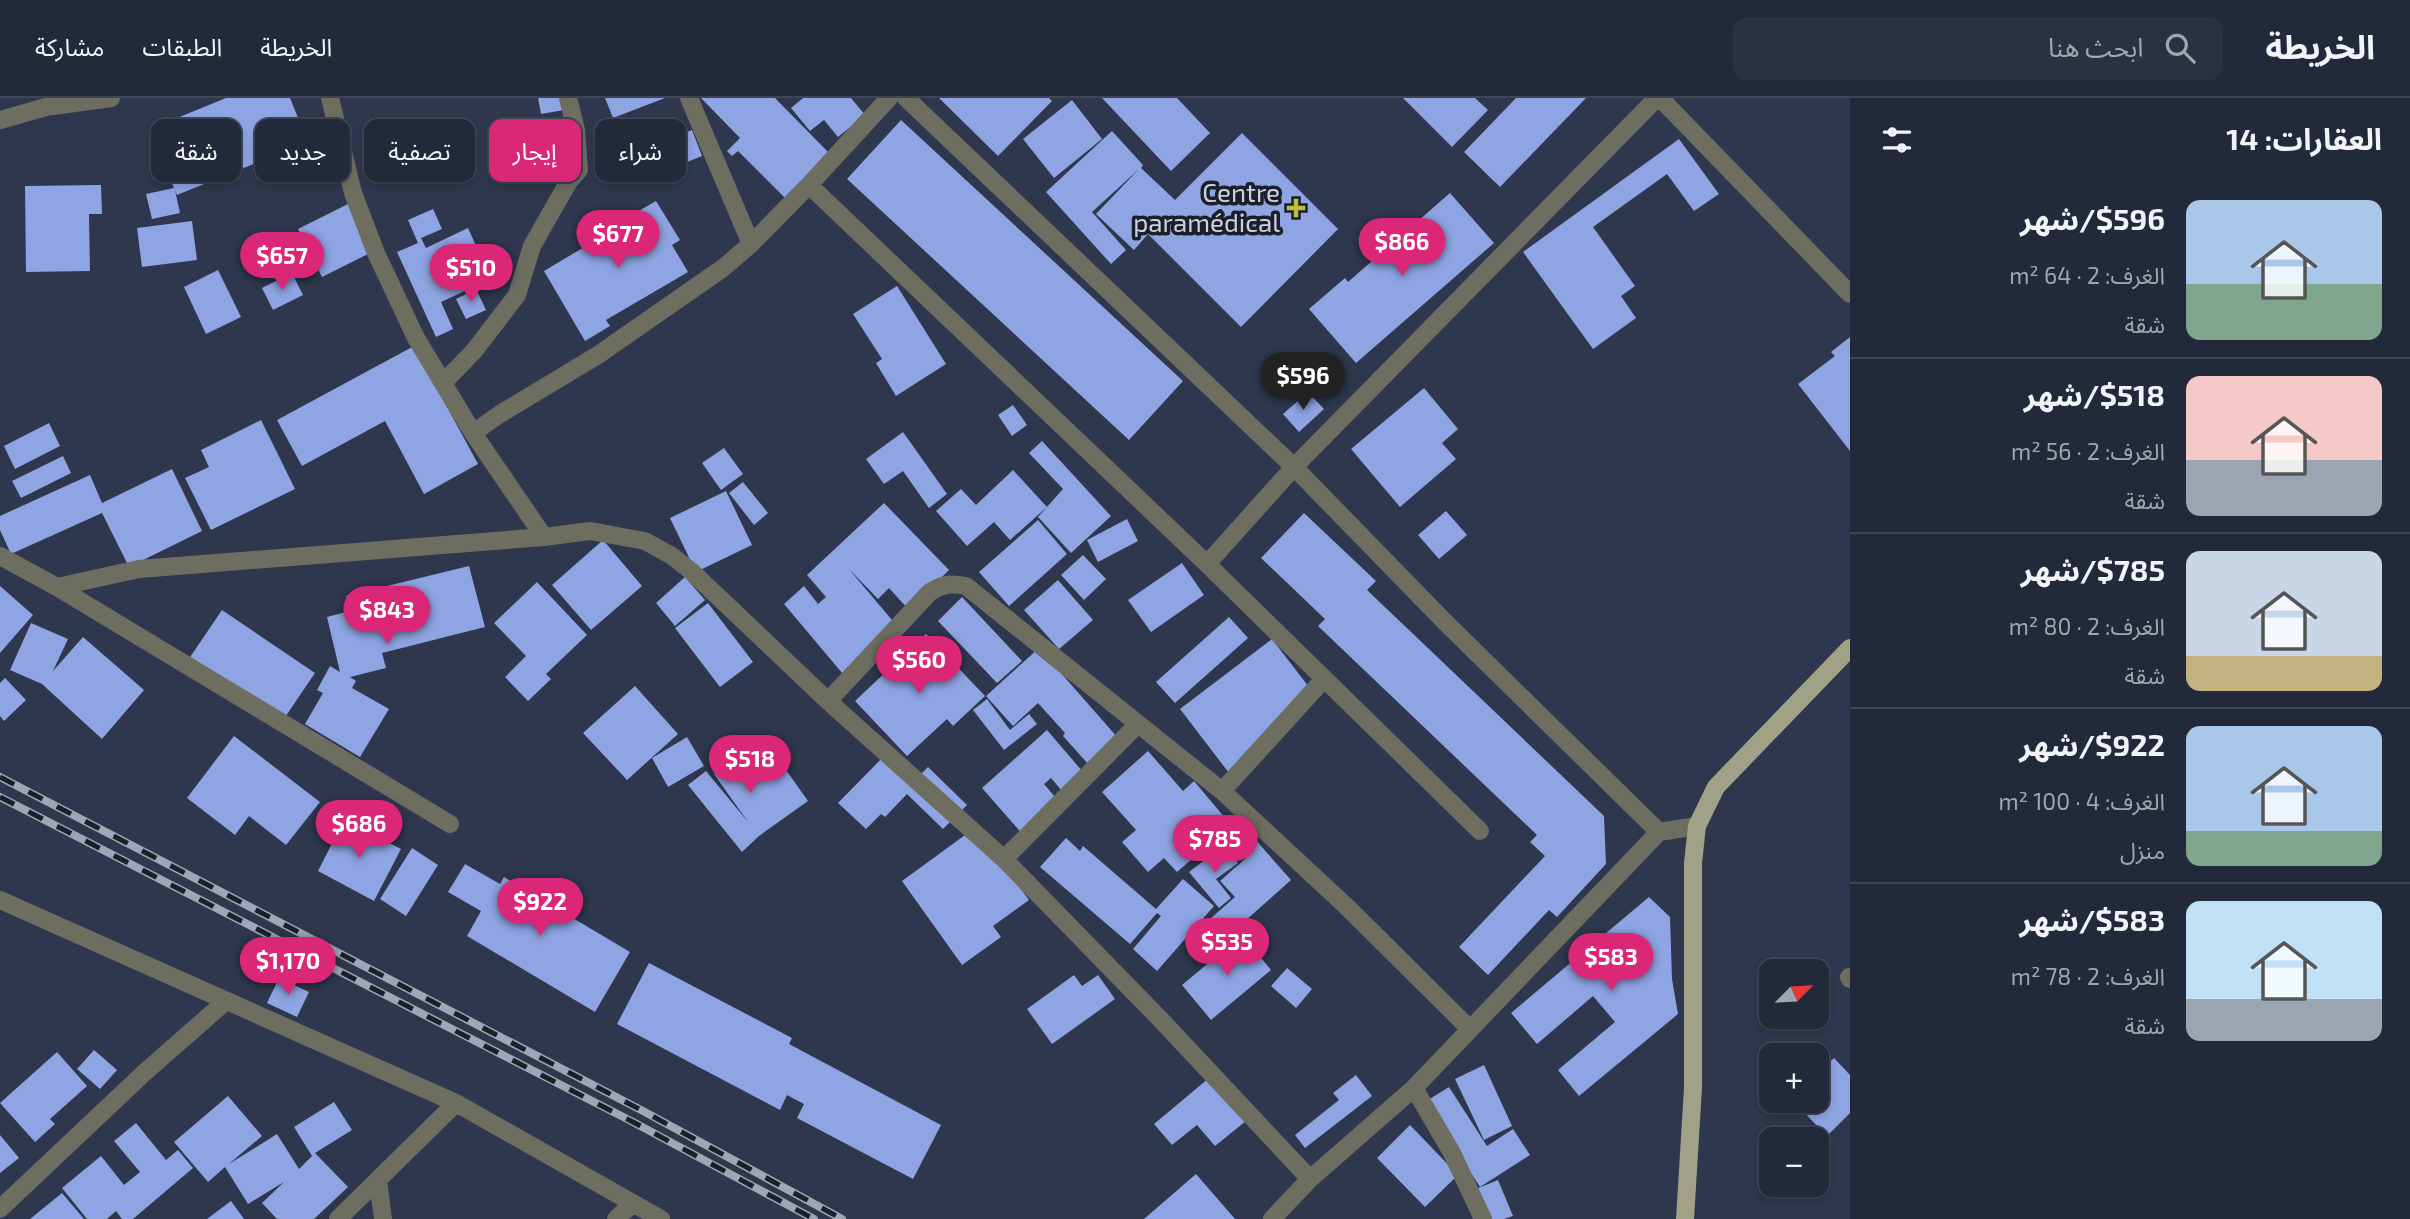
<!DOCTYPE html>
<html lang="ar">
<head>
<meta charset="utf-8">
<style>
	:root { --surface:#22293a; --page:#2a3142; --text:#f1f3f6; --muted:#a2a6af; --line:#3f4554; --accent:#db2777 }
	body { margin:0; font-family:"Exo 2","Noto Sans Arabic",sans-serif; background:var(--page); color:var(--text); direction:rtl; height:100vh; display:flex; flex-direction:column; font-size:26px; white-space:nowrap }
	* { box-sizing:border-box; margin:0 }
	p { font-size:23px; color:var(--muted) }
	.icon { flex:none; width:38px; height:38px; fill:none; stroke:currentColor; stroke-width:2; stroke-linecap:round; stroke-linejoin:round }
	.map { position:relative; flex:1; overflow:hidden; direction:ltr }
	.panel { display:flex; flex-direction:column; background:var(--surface); width:560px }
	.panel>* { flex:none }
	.top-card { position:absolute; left:21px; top:21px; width:665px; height:63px; direction:rtl; display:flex; gap:14px }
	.needle { width:46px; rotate:66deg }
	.fabs { position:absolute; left:1759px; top:861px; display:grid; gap:14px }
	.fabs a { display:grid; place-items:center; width:70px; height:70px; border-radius:14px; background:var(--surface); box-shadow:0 4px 10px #0003,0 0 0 2px var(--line); font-size:35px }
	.price { position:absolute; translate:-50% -60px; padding:0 16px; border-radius:24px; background:var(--accent); color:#fff; font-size:23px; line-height:46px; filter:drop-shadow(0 2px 4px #0008) }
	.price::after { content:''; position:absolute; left:50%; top:42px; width:21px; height:16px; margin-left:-10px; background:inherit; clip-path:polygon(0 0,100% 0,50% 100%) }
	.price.current { background:#222; color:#fff }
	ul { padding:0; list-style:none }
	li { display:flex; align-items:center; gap:21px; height:175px; padding:0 28px }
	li+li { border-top:2px solid var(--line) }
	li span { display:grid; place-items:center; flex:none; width:196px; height:140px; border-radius:14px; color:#555 }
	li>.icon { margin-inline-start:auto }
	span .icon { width:84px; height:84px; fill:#fffc; stroke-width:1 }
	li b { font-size:30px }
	h2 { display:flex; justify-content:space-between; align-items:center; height:84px; padding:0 28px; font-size:30px }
	.pill { padding:0 24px; border-radius:14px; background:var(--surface); box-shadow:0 4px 10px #0003,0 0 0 2px var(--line); font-size:24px; line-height:63px }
	.pill.current { background:var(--accent); color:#fff }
	header { display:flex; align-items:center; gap:42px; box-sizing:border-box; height:98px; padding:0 35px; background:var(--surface); border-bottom:2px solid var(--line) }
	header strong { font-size:33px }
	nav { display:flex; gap:38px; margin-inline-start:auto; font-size:24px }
	.search { width:490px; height:63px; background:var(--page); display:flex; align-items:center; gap:18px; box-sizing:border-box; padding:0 24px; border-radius:14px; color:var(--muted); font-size:26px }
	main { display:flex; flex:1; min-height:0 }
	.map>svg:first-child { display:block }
</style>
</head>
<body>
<header>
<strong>الخريطة</strong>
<div class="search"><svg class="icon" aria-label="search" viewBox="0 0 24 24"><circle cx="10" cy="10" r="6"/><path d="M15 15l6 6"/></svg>ابحث هنا</div>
<nav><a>الخريطة</a><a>الطبقات</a><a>مشاركة</a></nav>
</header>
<main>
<section class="panel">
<h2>العقارات: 14<svg class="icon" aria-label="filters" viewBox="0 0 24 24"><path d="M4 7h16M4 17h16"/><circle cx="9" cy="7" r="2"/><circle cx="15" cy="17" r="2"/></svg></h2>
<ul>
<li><span style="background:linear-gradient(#a9c7e8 60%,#7fa58c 0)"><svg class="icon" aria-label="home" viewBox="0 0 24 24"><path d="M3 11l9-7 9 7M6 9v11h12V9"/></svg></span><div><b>$596/شهر</b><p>الغرف: 2 · 64 m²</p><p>شقة</p></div></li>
<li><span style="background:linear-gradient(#f6c9c9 60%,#9aa5b1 0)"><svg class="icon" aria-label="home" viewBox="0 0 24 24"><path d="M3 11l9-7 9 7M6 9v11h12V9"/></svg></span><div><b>$518/شهر</b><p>الغرف: 2 · 56 m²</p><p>شقة</p></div></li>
<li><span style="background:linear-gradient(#c9d6e8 75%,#c2b280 0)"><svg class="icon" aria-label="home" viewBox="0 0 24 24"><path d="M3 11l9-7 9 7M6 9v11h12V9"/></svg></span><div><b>$785/شهر</b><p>الغرف: 2 · 80 m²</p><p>شقة</p></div></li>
<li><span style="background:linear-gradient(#a9c7e8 75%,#7fa58c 0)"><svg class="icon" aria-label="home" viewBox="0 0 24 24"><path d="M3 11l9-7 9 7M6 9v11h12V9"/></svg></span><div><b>$922/شهر</b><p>الغرف: 4 · 100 m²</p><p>منزل</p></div></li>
<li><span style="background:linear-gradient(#bfe0f5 70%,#9aa5b1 0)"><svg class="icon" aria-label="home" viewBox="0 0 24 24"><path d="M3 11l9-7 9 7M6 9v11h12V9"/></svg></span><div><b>$583/شهر</b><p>الغرف: 2 · 78 m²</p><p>شقة</p></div></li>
</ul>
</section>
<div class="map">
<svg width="1850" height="1121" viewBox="0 0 1850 1121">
	<rect width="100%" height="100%" fill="#2e374e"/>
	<path fill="#8ea4e3" d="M226,0H290L308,44L177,97L175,92L180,115L152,121L146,96L174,90L150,31Z
		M538,0H568L570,11L541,16Z
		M605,0H665L613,20Z
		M701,0H775L830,56L785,100L738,53L732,58L727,53L740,40Z
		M803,0H851L865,17L838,39L824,22L810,33L791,10Z
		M939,0H1049L1052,3L998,58Z
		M1102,0H1177L1210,35L1171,73Z
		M1403,0H1475L1488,12L1452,49Z
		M1516,0H1586L1500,89L1464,54Z
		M1072,2L1102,41L1054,80L1023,41Z
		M901,22L1183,283L1129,342L847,81Z
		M692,32L702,58L633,86L622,60Z
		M1112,33L1143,67L1141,70L1175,102L1242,35L1338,131L1241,229L1148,136L1134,152L1096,116L1138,72L1092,114L1126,152L1111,166L1046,94Z
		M1679,41L1719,96L1694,113L1667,76L1593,129L1635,188L1621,198L1636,220L1593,251L1523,154Z
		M101,87L102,116H89L90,173L26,174L25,88Z
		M1450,95L1494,145L1356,265L1309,211L1345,180L1348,184Z
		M656,103L680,142L672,147L688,174L606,222L610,228L585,243L544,173L596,142L594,139Z
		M348,106L372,154L322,179L298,131Z
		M433,111L442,131L421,140L426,150L468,130L491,181L441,204L453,231L436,239L397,154L418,145L408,122Z
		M192,123L197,162L142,169L137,130Z
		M218,172L241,219L206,236L184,189Z
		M292,175L303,197L273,212L262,190Z
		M897,188L946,266L896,298L876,265L882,261L853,216Z
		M476,191L486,212L466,221L456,201Z
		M1850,239V353L1798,286L1835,258L1831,254Z
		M414,248L478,366L424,396L385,323L302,368L277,322Z
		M1424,290L1458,331L1442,345L1456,361L1400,409L1351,351Z
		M1308,294L1324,311L1299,334L1283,316Z
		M1013,307L1027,327L1012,338L998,317Z
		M261,322L295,391L211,432L185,380L209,369L201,352Z
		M49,325L60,348L15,371L4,348Z
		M903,334L947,396L929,410L903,373L884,386L866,361Z
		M1042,343L1111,418L1071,455L1038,419L1063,391L1029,355Z
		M724,350L743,376L721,392L702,365Z
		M63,358L71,375L21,400L12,383Z
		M172,371L202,433L129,469L102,415L11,456L0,432V418L90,377L102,405Z
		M1013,372L1047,409L1010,442L994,424L967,448L936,413L961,391L976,407Z
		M743,384L768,415L754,427L729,395Z
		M726,393L752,447L696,474L670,420Z
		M884,405L949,472L909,512L889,490L878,501L848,470L903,535L848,582L784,506L804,488L818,506L826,499L807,477Z
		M1446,413L1467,437L1439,461L1418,437Z
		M1304,415L1376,483L1367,492L1604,718L1606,766L1557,819L1549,812L1488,877L1459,849L1545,758L1530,744L1537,737L1318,528L1325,521L1261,460Z
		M1127,421L1138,443L1098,464L1087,442Z
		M1038,422L1067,456L1009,508L979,474Z
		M603,442L642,488L591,532L552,487Z
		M1083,457L1106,481L1084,502L1061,477Z
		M1182,465L1204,497L1151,534L1128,502Z
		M469,468L485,529L382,555L386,570L350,579L356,583L352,590L389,611L360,659L305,626L323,595L317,592L330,568L340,574L327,519L350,513L346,498Z
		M685,479L705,502L675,528L656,505Z
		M1058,482L1093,522L1059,551L1024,512Z
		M537,484L587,537L546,576L551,581L528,603L505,579L526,558L494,525Z
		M0,488L33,517L0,555Z
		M962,499L1022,563L997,585L938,523Z
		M708,505L753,564L720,589L675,530Z
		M222,512L315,575L277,631L184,568Z
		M1229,519L1248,540L1175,605L1156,584Z
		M31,525L68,541L53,573L83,539L144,592L102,641L42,586L10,572Z
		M926,536L985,598L953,628L947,621L907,658L855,603Z
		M1272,541L1315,597L1229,675L1180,611Z
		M1039,550L1118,640L1089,667L1063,638L1065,635L1038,605L1013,628L986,598Z
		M5,580L26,602L4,623L0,618V585Z
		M635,588L678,636L627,682L583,635Z
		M987,601L1010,632L1029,616L1037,626L1004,652L973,612Z
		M1047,632L1083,674L1062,693L1051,680L1044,686L1061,706L1025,739L982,690Z
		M234,638L320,704L286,747L249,718L235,737L187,700Z
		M687,639L704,668L668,689L652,660Z
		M764,641L808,703L759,738L742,754L688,687L706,673L748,724L714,676Z
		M1148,653L1183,693L1194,683L1231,727L1177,774L1164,760L1148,774L1122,744L1136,732L1102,694Z
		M887,655L915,682L928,669L967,707L943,731L907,696L885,719L881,716L866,731L838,705Z
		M344,722L401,751L374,803L318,773Z
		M1239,723L1291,782L1227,839L1210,821L1235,799L1220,783L1246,760L1225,736Z
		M976,729L1029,802L993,828L1001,839L962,867L902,783Z
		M1066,740L1080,753L1083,748L1156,811L1183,781L1214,808L1157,873L1133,851L1161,818L1157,815L1130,846L1040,769Z
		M1224,747L1238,765L1216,781L1231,800L1219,810L1189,774Z
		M412,750L438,767L406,818L380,801Z
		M465,766L500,786L504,779L630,854L595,914L467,838L481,813L448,794Z
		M1649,799L1670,819L1672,881L1678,916L1579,998L1558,972L1615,924L1593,898L1537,946L1511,915Z
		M1242,837L1271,872L1211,922L1182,887Z
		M649,865L792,940L789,946L941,1027L913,1081L797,1020L804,1006L787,997L780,1012L617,926Z
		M1287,870L1312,891L1296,910L1271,888Z
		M1074,877L1082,888L1098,877L1115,901L1052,946L1027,911Z
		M279,880L309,894L297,919L267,905Z
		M94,952L117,972L100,991L77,971Z
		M57,954L87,988L50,1021L55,1026L35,1044L0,1005Z
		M1834,960L1850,977V1015L1827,1038L1793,1003H1816V977Z
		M1484,967L1512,1028L1484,1042L1455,981Z
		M1215,975L1251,1019L1215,1048L1197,1027L1172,1047L1154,1026Z
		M1356,977L1372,998L1305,1050L1295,1037L1339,1002L1333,995Z
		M1449,989L1487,1048L1513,1031L1530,1057L1480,1089L1425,1004Z
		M228,998L262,1038L229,1066L277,1036L299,1071L312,1058L294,1029L334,1004L352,1032L315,1055L348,1089L314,1121H277L262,1105L284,1084L248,1106L225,1069L208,1084L174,1044Z
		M136,1025L166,1062L178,1052L193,1070L133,1121H122L116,1113L107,1121H87L62,1090L101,1058L124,1087L140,1074L114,1043Z
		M1410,1027L1458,1077L1425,1109L1377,1060Z
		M0,1037L19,1060L0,1075Z
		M1196,1076L1235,1121H1144Z
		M1498,1082L1513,1118L1504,1121H1489L1476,1091Z
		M62,1095L84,1121H30Z
		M231,1103L244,1121H207Z"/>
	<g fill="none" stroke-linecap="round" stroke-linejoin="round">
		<path stroke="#6d6d60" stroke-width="18" d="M330,0L353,95L376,155L416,240L473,335L544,439
			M689,0L751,146
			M906,0L1294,369L1445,524L1659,734L1697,728
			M1660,0L1850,196
			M0,22L46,9L111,0
			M809,87L1207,466L1480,733
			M443,285L474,253L517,197L532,148L569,83L579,72L576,32L568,0
			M473,335L500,316L598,257L723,170L751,146L809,87L889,0
			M0,458L57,489L450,726
			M1207,466L1294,369L1657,0
			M57,489L139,471L544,439L590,433L645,443L672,458L691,473L828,603L1004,761L1161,922L1310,1081L1414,990L1659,734
			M828,603L930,494C943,486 951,485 966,488L1222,693L1346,808L1470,931
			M1222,693L1324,581
			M1004,761L1138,626
			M0,802L456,1005L661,1121
			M1849,879L1850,881
			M1414,990L1452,1055L1483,1121
			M378,1082L383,1121
			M0,1111L144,975L226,903
			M338,1121L456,1005
			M616,1121L632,1106
			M1272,1121L1310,1081"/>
		<path stroke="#a1a187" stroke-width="18" d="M1685,1121L1693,990V765L1697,728L1716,689L1850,550"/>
		<g stroke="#9fa6b7" stroke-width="8">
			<path id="rail" d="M0,679L643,1013L842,1121
				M0,699L633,1024L814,1121"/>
		</g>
		<use href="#rail" stroke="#1b1f29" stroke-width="5" stroke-dasharray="16" stroke-linecap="butt"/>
	</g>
	<path fill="#c3bd3e" stroke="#1b1f29" stroke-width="2.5" d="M1292.5 99.5h7v7h7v7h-7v7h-7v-7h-7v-7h7z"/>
	<g text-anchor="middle" stroke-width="7" stroke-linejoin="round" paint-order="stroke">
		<g font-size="26" fill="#cbd1e0" stroke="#1b1f29" text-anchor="end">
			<text x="1280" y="104">Centre<tspan x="1280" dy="30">paramédical</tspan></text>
		</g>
	</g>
</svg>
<div class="fabs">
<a><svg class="needle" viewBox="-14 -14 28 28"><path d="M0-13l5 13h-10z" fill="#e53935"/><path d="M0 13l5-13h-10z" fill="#a2a6af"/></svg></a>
<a>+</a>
<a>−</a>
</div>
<b class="price" style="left:618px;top:172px">$677</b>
<b class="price" style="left:1402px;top:180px">$866</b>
<b class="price" style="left:282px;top:194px">$657</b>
<b class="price" style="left:471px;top:206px">$510</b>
<b class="price current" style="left:1303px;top:314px">$596</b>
<b class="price" style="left:387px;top:548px">$843</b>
<b class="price" style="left:919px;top:598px">$560</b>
<b class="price" style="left:750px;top:697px">$518</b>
<b class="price" style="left:359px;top:762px">$686</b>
<b class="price" style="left:1215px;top:777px">$785</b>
<b class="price" style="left:540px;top:840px">$922</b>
<b class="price" style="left:1227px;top:880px">$535</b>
<b class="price" style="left:1611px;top:895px">$583</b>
<b class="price" style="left:288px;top:899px">$1,170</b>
<div class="top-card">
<a class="pill">شراء</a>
<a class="pill current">إيجار</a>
<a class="pill">تصفية</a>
<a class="pill">جديد</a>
<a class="pill">شقة</a>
</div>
</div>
</main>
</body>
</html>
